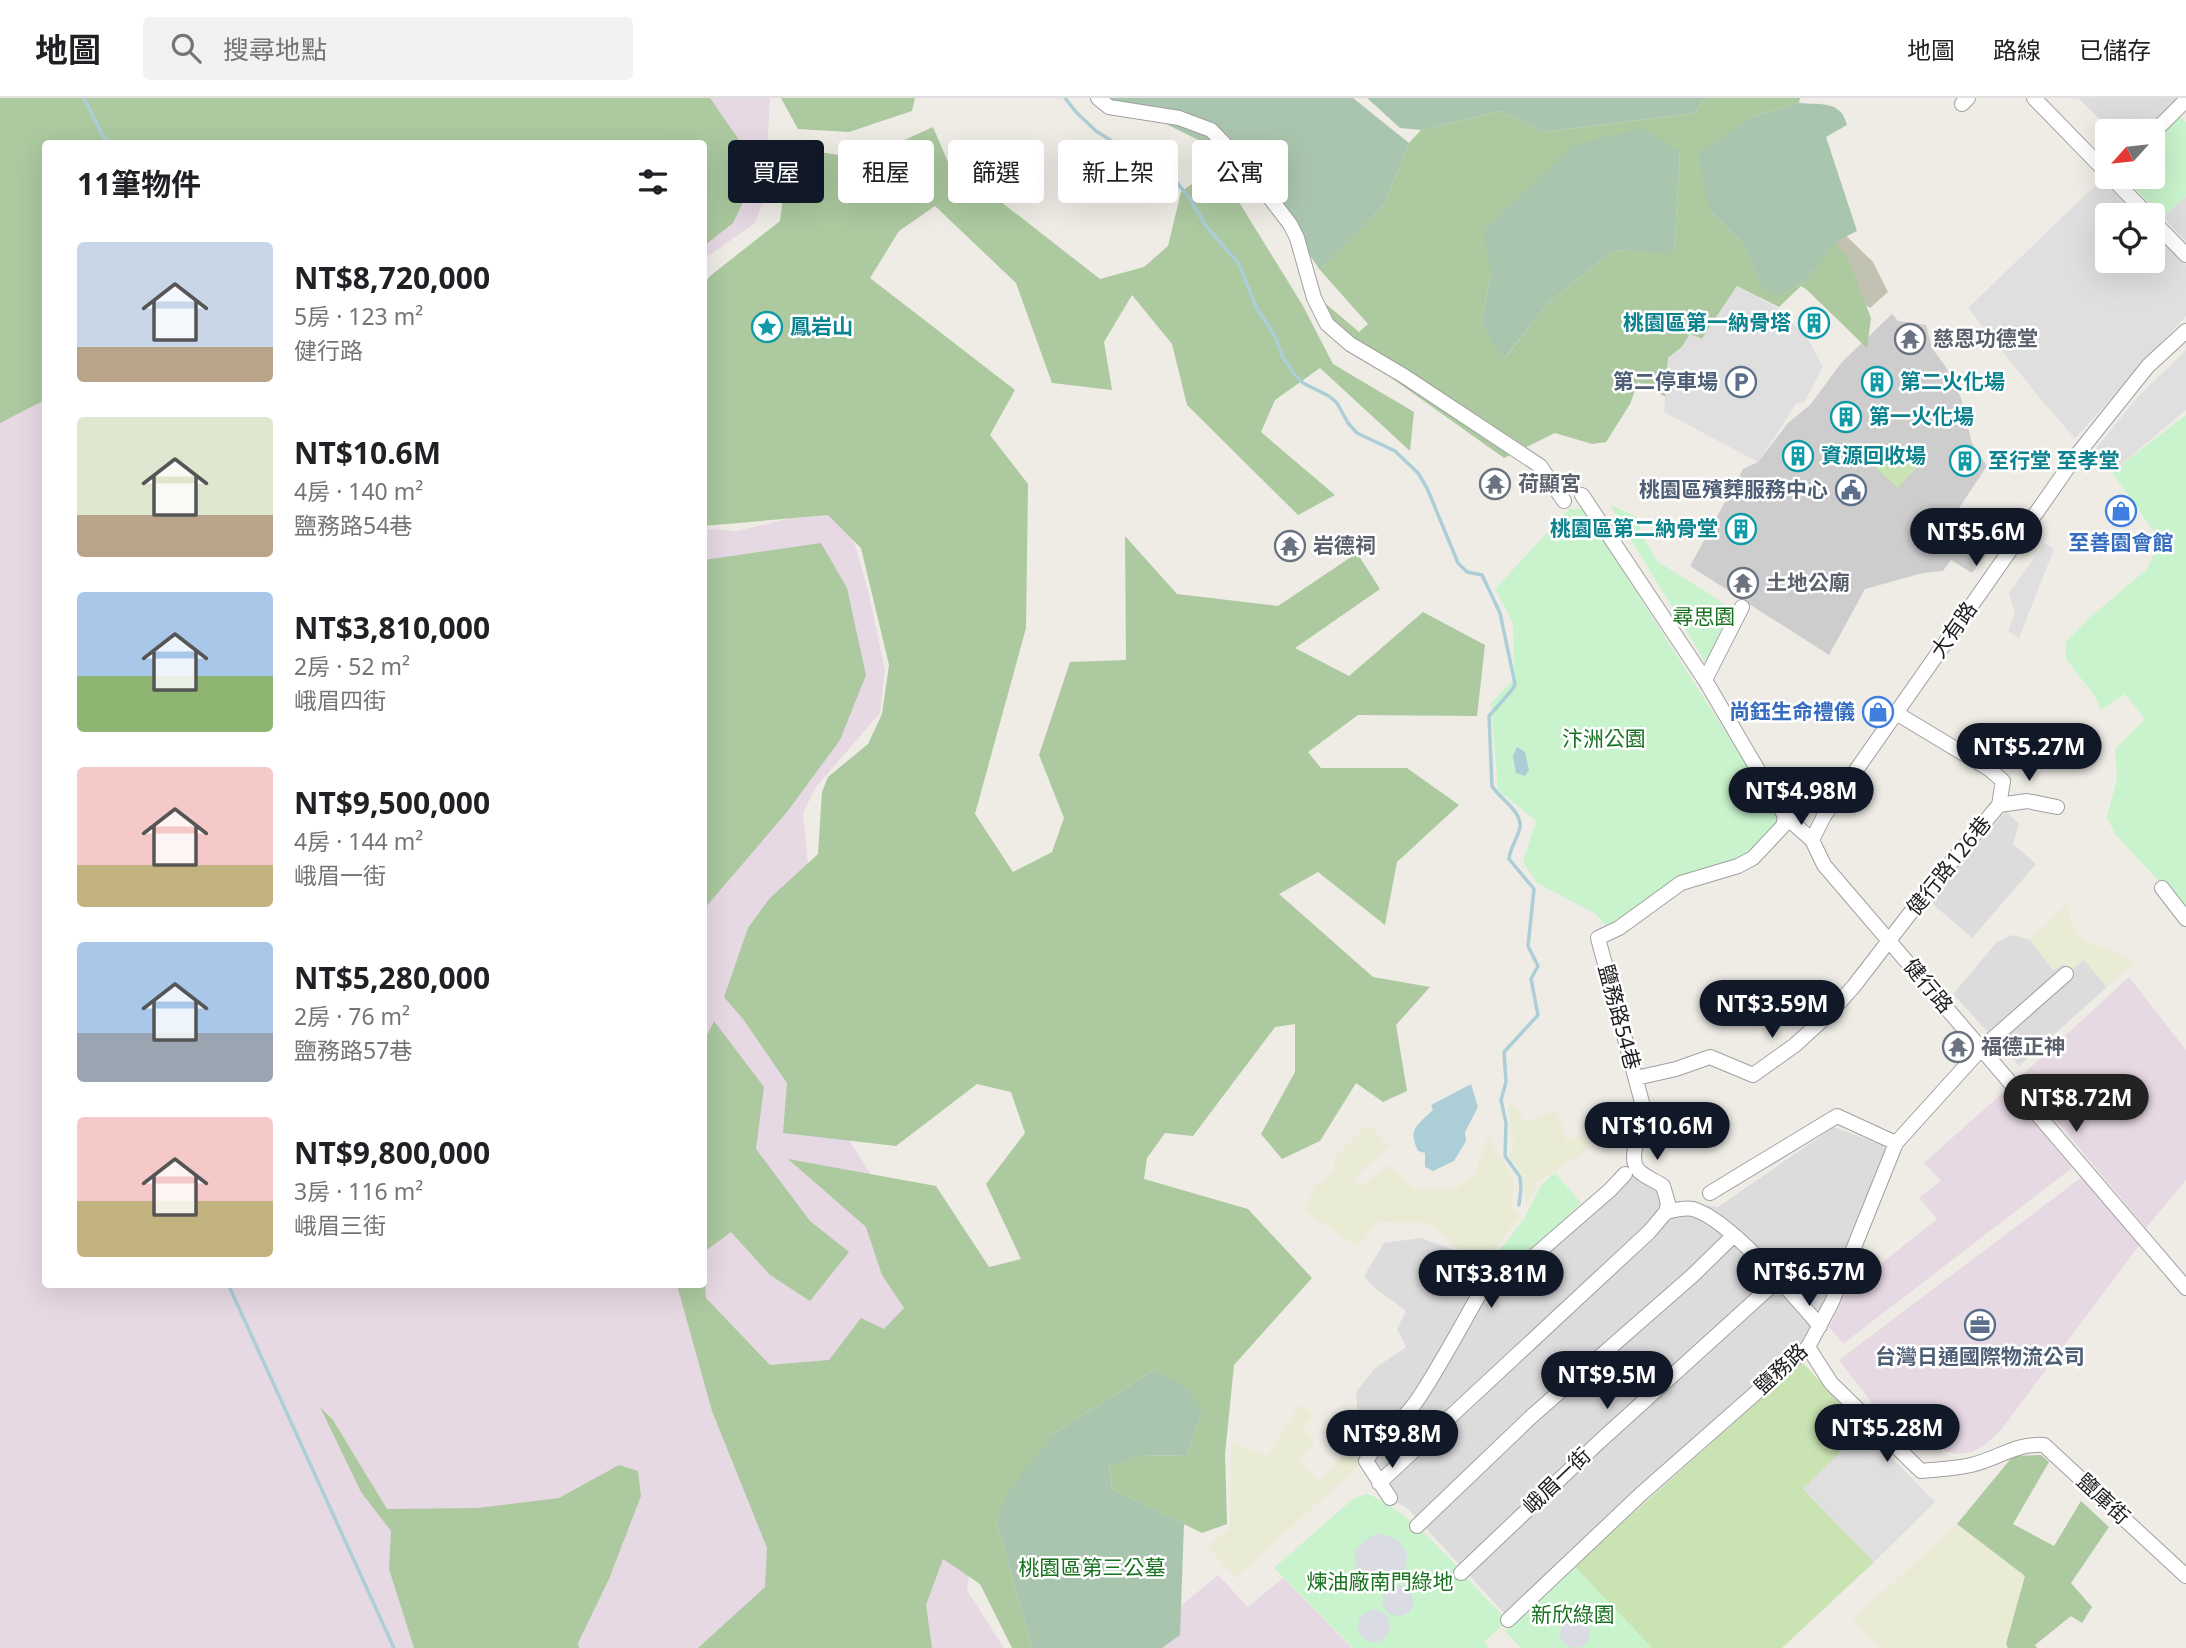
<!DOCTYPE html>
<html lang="zh-TW">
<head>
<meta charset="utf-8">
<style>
	:root { --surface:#fff; --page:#f2f2f2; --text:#202124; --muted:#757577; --line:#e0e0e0; --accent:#111827 }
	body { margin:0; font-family:"Noto Sans","Noto Sans TC",sans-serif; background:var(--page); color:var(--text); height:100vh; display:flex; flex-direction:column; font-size:26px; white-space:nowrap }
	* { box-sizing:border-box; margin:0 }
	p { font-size:23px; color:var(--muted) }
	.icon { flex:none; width:38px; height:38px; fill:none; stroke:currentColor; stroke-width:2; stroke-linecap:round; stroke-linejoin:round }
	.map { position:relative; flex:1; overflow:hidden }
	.details { position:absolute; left:42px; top:42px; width:665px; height:1148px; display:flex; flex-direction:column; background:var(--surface); border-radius:7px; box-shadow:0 7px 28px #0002 }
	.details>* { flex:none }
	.guide { position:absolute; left:728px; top:42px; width:665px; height:63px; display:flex; gap:14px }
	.needle { width:46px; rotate:243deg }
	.fabs { position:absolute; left:2095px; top:21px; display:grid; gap:14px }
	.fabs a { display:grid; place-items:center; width:70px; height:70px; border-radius:7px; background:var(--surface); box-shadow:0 7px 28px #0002; font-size:35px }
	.price { position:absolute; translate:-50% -60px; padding:0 16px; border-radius:24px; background:var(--accent); color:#fff; font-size:23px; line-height:46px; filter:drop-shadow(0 2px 4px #0008) }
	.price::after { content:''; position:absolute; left:50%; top:42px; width:21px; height:16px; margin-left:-10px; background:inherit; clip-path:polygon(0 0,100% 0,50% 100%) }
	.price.active { background:#222; color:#fff }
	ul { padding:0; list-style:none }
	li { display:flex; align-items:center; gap:21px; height:175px; padding:0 35px }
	li span { display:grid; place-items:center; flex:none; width:196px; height:140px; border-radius:7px; color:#555 }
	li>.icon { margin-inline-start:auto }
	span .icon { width:84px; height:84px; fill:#fffc; stroke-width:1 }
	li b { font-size:30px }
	h2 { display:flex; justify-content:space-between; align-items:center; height:84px; padding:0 35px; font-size:30px }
	.pill { padding:0 24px; border-radius:7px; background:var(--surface); box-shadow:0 7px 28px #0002; font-size:24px; line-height:63px }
	.pill.active { background:var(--accent); color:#fff }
	header { display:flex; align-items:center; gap:42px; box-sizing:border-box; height:98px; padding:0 35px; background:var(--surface); border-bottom:2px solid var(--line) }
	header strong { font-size:33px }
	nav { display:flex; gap:38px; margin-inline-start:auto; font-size:24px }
	.search { width:490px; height:63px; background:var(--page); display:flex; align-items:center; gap:18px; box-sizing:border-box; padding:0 24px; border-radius:7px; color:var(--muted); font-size:26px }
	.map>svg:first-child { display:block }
</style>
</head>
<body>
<header>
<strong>地圖</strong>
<div class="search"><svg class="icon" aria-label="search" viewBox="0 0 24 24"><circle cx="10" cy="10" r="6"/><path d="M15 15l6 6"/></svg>搜尋地點</div>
<nav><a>地圖</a><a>路線</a><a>已儲存</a></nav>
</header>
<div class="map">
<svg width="2186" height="1550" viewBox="0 0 2186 1550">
	<rect width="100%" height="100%" fill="#efece6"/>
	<path fill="#dddcdc" d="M2078,0H2177L2144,33H2112Z
		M2186,98V144L2163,119Z
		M2006,713L2019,726L2013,746L2036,766L1972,840L1929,803Z
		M2012,837L2030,842L2053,872L2064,866L2084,862L2107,889L2019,968L1953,896L1997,844Z
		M1834,1029L1887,1049L1818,1217L1804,1245L1504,1515L1408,1411L1381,1394L1360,1350L1356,1294L1375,1270L1406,1249L1397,1231L1406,1213L1375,1190L1364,1178L1384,1145L1421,1140L1465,1156L1500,1197L1630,1075L1675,1104L1718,1109Z"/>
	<path fill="#e7d9e4" d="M0,0H770L765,98L755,125L704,161V46H46V1186H704V433L710,431L737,433L811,415L838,411L848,422L868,492L885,572L880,615L816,689L803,715L832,1014L997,1280L967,1492L1004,1550H0Z
		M2129,879L2186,952V1082L2146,1130L2020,979Z
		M2007,991L2072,1070L1843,1246L1829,1229L1847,1193L1937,1121L1919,1100L1941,1083L1924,1065Z
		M2083,1078L2141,1145L2001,1332L1985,1347L1972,1354L1956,1356L1922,1344L1886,1323L1839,1262Z
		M1218,1477L1248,1509L1283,1480L1352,1550H1130Z"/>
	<path fill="#cdcdcd" d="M1892,216L1898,223L1926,227L1932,250L1950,275L1961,300L1972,345L1987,368L1957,413L1997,443L1972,475L1951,462L1943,473L1923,475L1865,491L1829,557L1690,468L1743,371L1758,364L1788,325L1810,307L1842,264Z"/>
	<path fill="#c2c2b3" d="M1833,125L1873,164L1888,194L1870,210L1804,164Z"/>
	<path fill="#eaebd4" d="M2067,806L2071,823L2079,837L2087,843L2126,858L2134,865L2107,889L2084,862L2071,873L2064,866L2053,872L2030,842Z
		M1513,1006L1525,1024L1557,1012L1566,1042L1583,1037L1589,1050L1538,1084L1526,1110L1523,1078L1508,1057L1514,1048L1507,1008Z
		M1368,1026L1389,1048L1354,1080L1360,1089L1388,1067L1414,1090L1455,1091L1474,1078L1488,1038L1514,1082L1511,1108L1521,1118L1480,1169L1429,1125L1378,1124L1358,1149L1304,1113L1315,1087L1323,1085L1334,1071L1335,1059Z
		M1300,1306L1314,1317L1302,1331L1315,1342L1298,1364L1320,1384L1341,1359L1352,1358L1361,1366L1236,1479L1207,1449L1230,1430L1231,1345L1268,1358Z
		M1957,1426L2025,1478L2006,1545L2008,1550H1879L1852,1522Z"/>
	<path fill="#cae3b2" d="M1895,344L1920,366L1898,390L1875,369Z
		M1802,1264L1864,1331L1803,1391L1874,1464L1782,1550H1652L1574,1468Z"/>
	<path fill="#acc9a0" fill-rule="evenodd" d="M0,0H710L748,55L745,100L733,125L704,148V46H46L45,302L0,325Z
		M781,0H915L912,13L849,34L798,31Z
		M1705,0H1800L1799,5L1751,19L1709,112L1744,147L1761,187L1807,181L1835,144L1848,160L1871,220L1867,250L1807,192L1801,188L1779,209L1737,188L1702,241L1690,236L1682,249L1668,260L1666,299L1638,284L1630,306L1606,344L1592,346L1555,335L1504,360L1334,239L1325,205L1359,234L1368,226L1320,172L1383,108L1409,45L1421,32L1500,13L1543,34L1695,15ZM1680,53L1674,155L1614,152L1547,206L1505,260L1481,226L1491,176Z
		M933,29L959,90L996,100L1100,181L1144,169L1168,148L1181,94L1207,75L1231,91L1303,208L1333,266L1414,314L1410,353L1320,270L1275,302L1261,334L1335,397L1298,417L1187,307L1172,246L1132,197L1104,244L1112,292L1052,285L1016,185L935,108L899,133L870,180L1015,292L990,337L1028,386L1026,530L975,716L1013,774L1052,754L1064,720L1039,657L1070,564L1126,562L1125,438L1177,496L1278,508L1357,455L1380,491L1295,550L1349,578L1423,514L1485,547L1477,618L1358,617L1308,654L1321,670H1407L1459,707L1397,764L1385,827L1318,774L1279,796L1373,879L1430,889L1396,927L1407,993L1383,1004L1356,985L1320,1043L1282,1061L1261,1036L1295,974V926L1275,929L1193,1038L1165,1035L1147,1060L1144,1081L1248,1111L1312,1180L1234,1267L1225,1356L1227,1426L1202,1435L1112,1391L1109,1367L1142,1357L1187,1358L1202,1314L1154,1272L1053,1336L996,1421L1032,1550H1012L980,1486L943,1461L926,1507L932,1550H698L765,1489L767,1450L712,1313L677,1187L704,1186V1169L706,1200L770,1267L829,1262L861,1220L884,1231L904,1210L882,1177L866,1129L788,1061L936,1088L989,1169L1021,1161L986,1086L1025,1035L1011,994L977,986L896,1048L783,1035L787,985L743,921L724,899L748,830L769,801L818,756L822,694L828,679L868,646L882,616L889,567L861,450L828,417L704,428V186L710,178L780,123L789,49L863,61Z
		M821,445L847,490L866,577L840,642L787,714L704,811V462Z
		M714,923L764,989L756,1051L810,1123L849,1154L810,1203L770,1177L731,1134L704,1154V943Z
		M320,1309L333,1322L387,1411L477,1410L559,1400L619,1367L638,1373L641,1398L609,1481L578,1545L579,1550H414L389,1471L391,1433L361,1394Z
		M2041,1357L2049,1364L2013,1426L2054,1448L2081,1403L2109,1429L2071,1485L2092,1509L2082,1525L2071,1518L2035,1547L2037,1550H2008L2006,1546L2025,1478L1957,1426L2013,1358Z"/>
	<path fill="#aac5ae" d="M1095,0H1353L1409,45L1383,108L1320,172L1245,65L1164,25Z
		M1367,0H1705L1695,15L1543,34L1500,13L1421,32L1400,30Z
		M1799,5C1821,7 1841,2 1847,27L1826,39L1857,133L1835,144L1807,181L1776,199L1761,188L1744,147L1709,112L1698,55L1751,19Z
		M1641,30L1680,53L1674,156L1614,152L1547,206L1504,261L1481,226L1491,176L1483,132L1576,46Z
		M1154,1272L1188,1291L1202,1314L1187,1358L1142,1357L1109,1368L1112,1391L1184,1426L1180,1537L1162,1550H1032L996,1421L1010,1391L1053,1336Z"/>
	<path fill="#c9f3cc" d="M2179,16L2186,24V98L2163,119L2124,79H2152L2153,43Z
		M2186,317V812L2115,736L2107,719L2117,680L2115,651L2145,621L2125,596L2101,612L2094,597L2066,561V544L2087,522L2147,471L2160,442L2112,374Z
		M1610,407L1636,418L1641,435L1657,463L1731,510L1706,565Z
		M1569,411H1583L1780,719C1769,733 1756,748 1742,758C1724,770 1699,770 1680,780C1655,795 1633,815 1607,829L1596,816L1537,785L1523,764L1536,723L1498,692L1491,605L1514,581L1513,525L1495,491Z
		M1555,1075L1581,1105L1499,1187L1483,1173L1524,1121L1542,1086Z
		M1368,1396C1424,1421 1463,1481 1508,1522L1484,1544L1490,1550H1353L1274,1470L1354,1400Z
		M1574,1468L1652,1550H1521L1505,1533Z"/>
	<path fill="#dfdfdf" d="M2104,79L2140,117H2107V163H2152L2153,131L2186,167V218L2075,340L2042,303L1968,210Z
		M1737,188L1776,209L1807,239L1823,269L1804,304L1796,306L1758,364L1664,314L1668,260L1682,249L1690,236L1702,241Z
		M2186,252V312L2112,374L2090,358L2136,301Z
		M2045,445L2054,451L2019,540L2008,533L2015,515L2009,495Z
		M1864,1331L1935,1404L1874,1464L1803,1391Z"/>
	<path fill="#dbdbe4" d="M1382,1436L1398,1442L1407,1456L1405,1474L1393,1486L1408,1490L1414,1504L1409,1514L1400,1518L1389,1516L1383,1508V1497L1390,1487L1375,1488L1367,1485L1356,1472L1355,1454L1359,1447L1373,1437Z
		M1358 1528a16 16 0 1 1 32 0a16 16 0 1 1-32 0Z
		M1560 1535a15 15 0 1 1 30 0a15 15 0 1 1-30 0Z"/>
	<path fill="#acced7" d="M1517,649L1525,654L1529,672L1525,678L1516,675L1513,658Z
		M1471,986L1478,1009L1465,1034L1466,1043L1454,1063L1433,1073L1425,1069V1055L1418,1053C1407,1030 1418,1027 1433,1012L1431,1007Z"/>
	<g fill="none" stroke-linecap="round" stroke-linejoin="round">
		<path stroke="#acced7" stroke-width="3.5" d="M84,0L103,38L110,46
			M1065,0L1076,14L1096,33L1115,45L1147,59L1168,73L1190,101L1206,128L1239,166L1256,209L1275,238L1282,258L1295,277L1303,285L1329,298L1337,305L1348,325L1357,335L1395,353L1418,375L1427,390L1458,465L1467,474L1482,477L1500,515L1515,586L1512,592L1489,618L1492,688C1499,700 1522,713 1520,729C1518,740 1510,749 1509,761L1534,791L1528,848L1538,868L1531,881L1538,917L1504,954L1506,984L1501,1002L1506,1025L1505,1058L1520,1079L1521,1090L1519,1107
			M228,1186L394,1550"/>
		<g stroke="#a0a0a0" stroke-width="16">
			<path id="minor" d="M1098,0L1109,9L1179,20L1211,32L1243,65L1290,126L1297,140L1314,200L1327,226L1350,246L1404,278L1540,368L1564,403
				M2034,0L2107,75
				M1962,6L1968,0
				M2152,36L2186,2
				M2111,79L2148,117
				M2152,122L2186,157
				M1582,397L1705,582
				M1742,509L1705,582L1785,718L1783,728L1753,760L1738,768L1681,785L1619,830L1598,840L1644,1012C1645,1031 1625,1058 1639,1073C1645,1079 1656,1083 1663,1088L1668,1105L1666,1114C1675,1112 1684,1109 1693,1111C1729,1121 1794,1198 1820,1228
				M1896,615L1989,671L2003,683L1999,707
				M1785,718L1812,742L1824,767L2186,1190
				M1812,742L1824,718L2076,358L2148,268L2186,233
				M2162,790L2186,821
				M1636,980L1676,971L1710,959L1753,977L1795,947L1829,916L1854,888L1928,792L1999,707L2027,703L2057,709
				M1710,1095L1837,1018L1896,1045
				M1808,1249L1831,1285L1921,1373C1937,1371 1955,1371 1971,1367C1997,1361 2016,1345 2044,1347L2186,1478
				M1379,1385L1649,1134L1666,1114
				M1390,1400L1366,1363C1379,1339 1403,1324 1418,1301C1442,1265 1462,1226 1484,1188L1503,1185L1610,1092L1625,1076
				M1417,1428L1532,1318L1692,1178L1733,1138
				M1461,1475L1599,1344L1780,1180
				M1508,1522L1641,1396L1808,1249L1832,1204L1896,1045L1981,951L2066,876"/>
		</g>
		<use href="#minor" stroke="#fff" stroke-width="14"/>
	</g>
	<defs>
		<g id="building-ring" transform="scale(1.575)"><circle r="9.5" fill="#fff" stroke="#0f9aa8" stroke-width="1.5"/><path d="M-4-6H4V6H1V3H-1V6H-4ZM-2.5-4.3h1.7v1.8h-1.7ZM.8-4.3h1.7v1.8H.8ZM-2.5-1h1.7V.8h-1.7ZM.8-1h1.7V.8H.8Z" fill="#0f9aa8"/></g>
		<g id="sight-ring" transform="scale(1.575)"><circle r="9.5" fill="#fff" stroke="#0f9aa8" stroke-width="1.5"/><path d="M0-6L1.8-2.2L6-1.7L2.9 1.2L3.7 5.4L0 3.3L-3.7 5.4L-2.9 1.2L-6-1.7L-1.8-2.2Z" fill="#0f9aa8"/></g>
		<g id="temple-ring" transform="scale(1.575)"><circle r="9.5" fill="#fff" stroke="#6b7280" stroke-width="1.5"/><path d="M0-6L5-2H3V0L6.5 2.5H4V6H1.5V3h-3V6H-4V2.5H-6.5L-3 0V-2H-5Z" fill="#6b7280"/></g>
		<g id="parking-ring" transform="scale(1.575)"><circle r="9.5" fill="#fff" stroke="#5c6f8a" stroke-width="1.5"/><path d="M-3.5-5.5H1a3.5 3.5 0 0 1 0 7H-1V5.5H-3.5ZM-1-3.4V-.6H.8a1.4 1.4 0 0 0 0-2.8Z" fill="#5c6f8a"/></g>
		<g id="civic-ring" transform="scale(1.575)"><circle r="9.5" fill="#fff" stroke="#5c6f8a" stroke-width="1.5"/><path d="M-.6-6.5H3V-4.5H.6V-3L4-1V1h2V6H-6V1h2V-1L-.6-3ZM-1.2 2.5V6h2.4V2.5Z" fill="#5c6f8a"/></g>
		<g id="shop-ring" transform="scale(1.575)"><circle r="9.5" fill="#fff" stroke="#3f7fe0" stroke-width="1.5"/><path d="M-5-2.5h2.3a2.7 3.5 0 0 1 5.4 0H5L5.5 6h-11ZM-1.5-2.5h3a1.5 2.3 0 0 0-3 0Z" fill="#3f7fe0"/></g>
		<g id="office-ring" transform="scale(1.575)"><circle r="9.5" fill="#fff" stroke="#5c6f8a" stroke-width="1.5"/><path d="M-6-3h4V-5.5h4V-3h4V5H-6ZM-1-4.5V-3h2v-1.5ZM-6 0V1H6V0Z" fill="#5c6f8a"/></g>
	</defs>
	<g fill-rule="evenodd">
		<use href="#building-ring" x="1814" y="225"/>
		<use href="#sight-ring" x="767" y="229"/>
		<use href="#temple-ring" x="1910" y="241"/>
		<use href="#parking-ring" x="1741" y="284"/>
		<use href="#building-ring" x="1877" y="284"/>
		<use href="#building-ring" x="1846" y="319"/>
		<use href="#building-ring" x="1798" y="358"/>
		<use href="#building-ring" x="1965" y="363"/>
		<use href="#temple-ring" x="1495" y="386"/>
		<use href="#civic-ring" x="1851" y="392"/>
		<use href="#shop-ring" x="2121" y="413"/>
		<use href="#building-ring" x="1741" y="431"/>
		<use href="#temple-ring" x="1290" y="448"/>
		<use href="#temple-ring" x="1743" y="485"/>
		<use href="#shop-ring" x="1878" y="614"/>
		<use href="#temple-ring" x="1958" y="949"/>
		<use href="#office-ring" x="1980" y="1227"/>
	</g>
	<g text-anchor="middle" stroke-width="5" stroke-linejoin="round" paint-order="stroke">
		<g font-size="21" font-weight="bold" fill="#0d838f" stroke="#fff" text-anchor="start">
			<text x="1791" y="232" text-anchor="end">桃園區第一納骨塔</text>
			<text x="790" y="236">鳳岩山</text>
			<text x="1900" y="291">第二火化場</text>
			<text x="1869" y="326">第一火化場</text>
			<text x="1821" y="365">資源回收場</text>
			<text x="1988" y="370">至行堂 至孝堂</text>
			<text x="1718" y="438" text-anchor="end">桃園區第二納骨堂</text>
		</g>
		<g font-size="21" font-weight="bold" fill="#5b616d" stroke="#fff" text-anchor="start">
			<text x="1933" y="248">慈恩功德堂</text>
			<text x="1518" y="393">荷顯宮</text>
			<text x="1313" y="455">岩德祠</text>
			<text x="1766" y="492">土地公廟</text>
			<text x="1981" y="956">福德正神</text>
		</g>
		<g font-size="21" font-weight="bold" fill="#4e5e75" stroke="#fff" text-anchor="end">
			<text x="1718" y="291">第二停車場</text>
			<text x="1828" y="399">桃園區殯葬服務中心</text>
			<text x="1980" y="1266" text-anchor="middle">台灣日通國際物流公司</text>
		</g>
		<g font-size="21" font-weight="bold" fill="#366cbe" stroke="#fff">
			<text x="2121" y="452">至善園會館</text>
			<text x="1855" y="621" text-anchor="end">尚鈺生命禮儀</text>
		</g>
		<g font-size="21" fill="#18721f" stroke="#fff">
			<text x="1704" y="526">尋思園</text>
			<text x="1604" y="648">汴洲公園</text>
			<text x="1092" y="1477">桃園區第三公墓</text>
			<text x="1380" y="1491">煉油廠南門綠地</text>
			<text x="1573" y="1524">新欣綠園</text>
		</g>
		<g font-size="21" fill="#1f1f1f" stroke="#fff">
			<text transform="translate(1954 532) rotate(-55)" y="7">大有路</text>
			<text transform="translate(1949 768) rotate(-51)" y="7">健行路126巷</text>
			<text transform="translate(1928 888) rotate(50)" y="7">健行路</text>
			<text transform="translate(1619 919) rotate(75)" y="7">鹽務路54巷</text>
			<text transform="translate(1781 1271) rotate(-43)" y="7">鹽務路</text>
			<text transform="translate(1557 1383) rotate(-44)" y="7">峨眉一街</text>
			<text transform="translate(2103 1401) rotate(43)" y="7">鹽庫街</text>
		</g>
	</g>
</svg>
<div class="fabs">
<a><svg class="needle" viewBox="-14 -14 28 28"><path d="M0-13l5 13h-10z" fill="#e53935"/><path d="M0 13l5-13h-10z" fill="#757577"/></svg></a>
<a><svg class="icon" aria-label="locate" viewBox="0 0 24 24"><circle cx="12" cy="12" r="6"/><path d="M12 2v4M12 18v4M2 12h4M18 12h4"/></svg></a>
</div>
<b class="price" style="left:1976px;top:470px">NT$5.6M</b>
<b class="price" style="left:2029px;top:685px">NT$5.27M</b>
<b class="price" style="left:1801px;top:729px">NT$4.98M</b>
<b class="price" style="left:1772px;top:942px">NT$3.59M</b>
<b class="price active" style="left:2076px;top:1036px">NT$8.72M</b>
<b class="price" style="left:1657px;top:1064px">NT$10.6M</b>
<b class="price" style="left:1809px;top:1210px">NT$6.57M</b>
<b class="price" style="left:1491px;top:1212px">NT$3.81M</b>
<b class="price" style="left:1607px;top:1313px">NT$9.5M</b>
<b class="price" style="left:1887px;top:1366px">NT$5.28M</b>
<b class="price" style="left:1392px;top:1372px">NT$9.8M</b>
<div class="guide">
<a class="pill active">買屋</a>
<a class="pill">租屋</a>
<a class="pill">篩選</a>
<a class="pill">新上架</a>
<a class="pill">公寓</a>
</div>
<section class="details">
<h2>11筆物件<svg class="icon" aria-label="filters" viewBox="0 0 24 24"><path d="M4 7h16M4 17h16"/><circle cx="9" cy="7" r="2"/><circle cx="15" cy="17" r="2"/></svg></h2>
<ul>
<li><span style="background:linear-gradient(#c9d6e8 75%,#b9a48a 0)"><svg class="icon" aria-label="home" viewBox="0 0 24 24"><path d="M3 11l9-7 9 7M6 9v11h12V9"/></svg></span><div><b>NT$8,720,000</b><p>5房 · 123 m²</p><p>健行路</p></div></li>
<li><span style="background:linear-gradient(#dfe7d0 70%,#b9a48a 0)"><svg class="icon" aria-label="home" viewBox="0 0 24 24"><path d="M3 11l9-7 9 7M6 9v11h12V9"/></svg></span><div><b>NT$10.6M</b><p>4房 · 140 m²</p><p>鹽務路54巷</p></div></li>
<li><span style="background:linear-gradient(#a9c7e8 60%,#8fb573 0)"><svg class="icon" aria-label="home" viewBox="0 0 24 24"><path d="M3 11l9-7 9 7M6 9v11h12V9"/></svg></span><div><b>NT$3,810,000</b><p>2房 · 52 m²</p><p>峨眉四街</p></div></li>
<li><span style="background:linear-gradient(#f6c9c9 70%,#c2b280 0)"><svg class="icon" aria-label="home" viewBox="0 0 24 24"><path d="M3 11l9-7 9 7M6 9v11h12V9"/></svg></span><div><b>NT$9,500,000</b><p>4房 · 144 m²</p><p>峨眉一街</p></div></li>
<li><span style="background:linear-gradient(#a9c7e8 65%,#9aa5b1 0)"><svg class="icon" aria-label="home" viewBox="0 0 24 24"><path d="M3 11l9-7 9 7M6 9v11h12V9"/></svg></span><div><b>NT$5,280,000</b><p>2房 · 76 m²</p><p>鹽務路57巷</p></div></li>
<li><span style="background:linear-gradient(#f6c9c9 60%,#c2b280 0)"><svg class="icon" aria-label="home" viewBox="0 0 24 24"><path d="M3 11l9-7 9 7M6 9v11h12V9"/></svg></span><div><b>NT$9,800,000</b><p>3房 · 116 m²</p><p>峨眉三街</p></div></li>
</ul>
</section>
</div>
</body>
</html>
